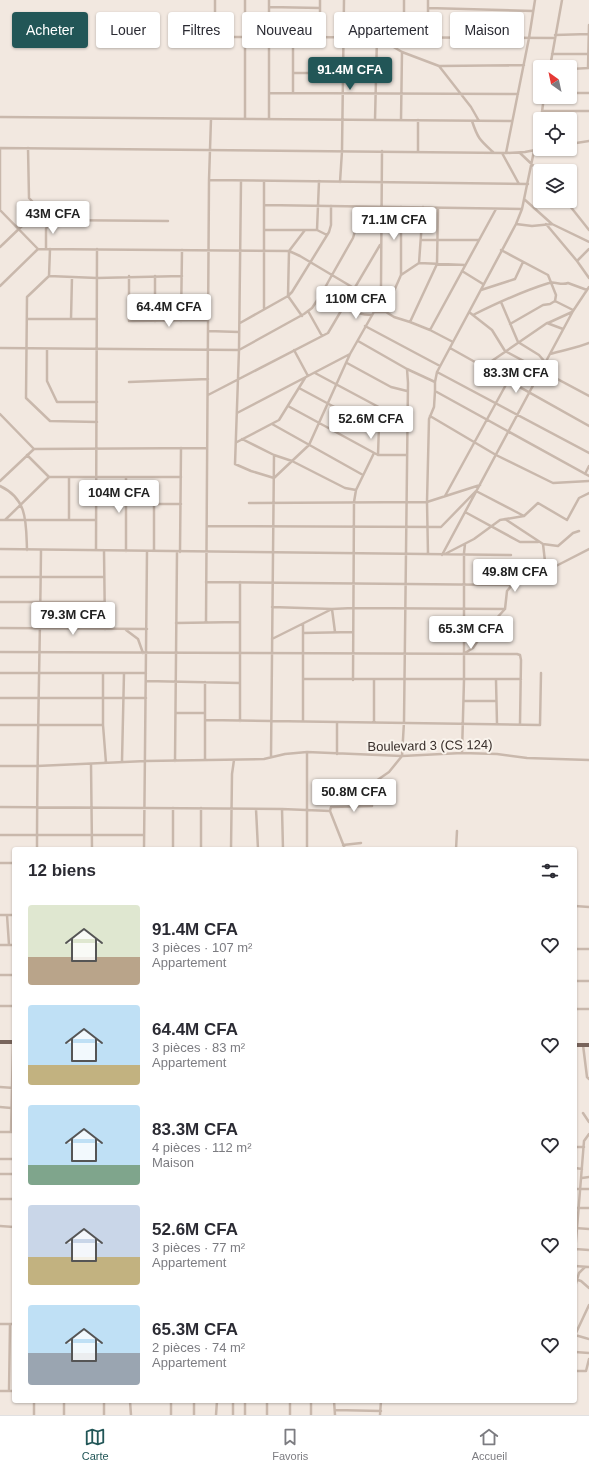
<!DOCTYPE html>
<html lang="fr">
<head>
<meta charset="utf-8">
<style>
	:root { --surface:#fff; --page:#f7f7f7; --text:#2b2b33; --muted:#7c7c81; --line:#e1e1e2; --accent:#225657 }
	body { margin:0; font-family:Helvetica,sans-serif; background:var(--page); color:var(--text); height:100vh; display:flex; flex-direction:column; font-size:15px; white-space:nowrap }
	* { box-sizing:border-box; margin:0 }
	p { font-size:13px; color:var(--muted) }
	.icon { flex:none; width:22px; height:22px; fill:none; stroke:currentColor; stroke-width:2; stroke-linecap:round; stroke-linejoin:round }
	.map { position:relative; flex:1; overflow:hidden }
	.drawer { position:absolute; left:12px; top:847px; width:565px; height:556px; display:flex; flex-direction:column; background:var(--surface); border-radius:4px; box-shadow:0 1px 3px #0004 }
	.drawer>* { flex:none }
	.hud { position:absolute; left:12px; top:12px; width:565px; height:36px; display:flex; gap:8px }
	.needle { width:26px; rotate:327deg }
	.tools { position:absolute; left:533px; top:60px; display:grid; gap:8px }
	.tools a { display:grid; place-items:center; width:44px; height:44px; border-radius:4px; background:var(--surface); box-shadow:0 1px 3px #0004; font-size:20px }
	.price { position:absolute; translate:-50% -34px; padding:0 9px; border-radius:4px; background:#fff; color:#222; font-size:13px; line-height:26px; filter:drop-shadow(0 1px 2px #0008) }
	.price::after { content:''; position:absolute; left:50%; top:24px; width:12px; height:9px; margin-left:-6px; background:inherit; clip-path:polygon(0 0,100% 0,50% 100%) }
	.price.selected { background:var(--accent); color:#fff }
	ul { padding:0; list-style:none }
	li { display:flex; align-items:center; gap:12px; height:100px; padding:0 16px }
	li span { display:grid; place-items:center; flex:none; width:112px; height:80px; border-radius:4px; color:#555 }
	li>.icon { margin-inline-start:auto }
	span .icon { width:48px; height:48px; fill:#fffc; stroke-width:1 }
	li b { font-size:17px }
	h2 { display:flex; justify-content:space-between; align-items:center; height:48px; padding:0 16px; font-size:17px }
	.tag { padding:0 14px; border-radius:4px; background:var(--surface); box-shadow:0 1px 3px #0004; font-size:14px; line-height:36px }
	.tag.selected { background:var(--accent); color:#fff }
	.dock { display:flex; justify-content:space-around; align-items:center; height:56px; border-top:1px solid var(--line); background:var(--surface); font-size:11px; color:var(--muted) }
	.dock a { display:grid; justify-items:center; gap:2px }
	.dock .selected { color:var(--accent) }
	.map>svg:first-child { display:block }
</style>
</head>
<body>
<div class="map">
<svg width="589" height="1415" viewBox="0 0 589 1415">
	<rect width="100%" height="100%" fill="#f2e8e0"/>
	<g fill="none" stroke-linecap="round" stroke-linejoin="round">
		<path stroke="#c9b8ac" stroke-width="2.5" d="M215,0V43
			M245,0V119
			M269,0V119
			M428,0V38
			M269,7L320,8
			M428,8L533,11
			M555,35L589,34
			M215,37L555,38
			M293,37V93
			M320,37V0
			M404,38V0
			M552,54H589
			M440,66L524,65
			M550,67L562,0
			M588,68L589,25
			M570,69L589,68
			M293,73H343
			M269,93L518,94
			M570,93H589
			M542,111H589
			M0,117L512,121
			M541,119L544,97
			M375,120L377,37L402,52L439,66L471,107L479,121
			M401,120L402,52
			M472,121C478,139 480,140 493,152
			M570,144L589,141
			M0,148L506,153L525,152L540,149
			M28,148L29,198L50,220L168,221
			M418,152V120
			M502,153L519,184
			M506,153L529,38L535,0
			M520,153L540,172
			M209,180L528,184
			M241,181L239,350L235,464L251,471L274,478L309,445L350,354L379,303L381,286L382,151
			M264,181V308
			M340,182L342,151L344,0
			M524,199L552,224L589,242
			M566,201L589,230
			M264,205L522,209
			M401,207V275
			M0,210V148
			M0,210L38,249
			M516,224L532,226L552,224
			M546,224L577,261L589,278
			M264,230H317L327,235
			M317,230L319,181
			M421,240H478
			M0,247L46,203
			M46,249V229L50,220
			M501,250L548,275L556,295L555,301
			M577,261L589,249
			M419,263L423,207
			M462,271L483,284
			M49,276L50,249
			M129,276V321L208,320
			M155,276V321
			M0,286L38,249L289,251L300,256L379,303L386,312H374
			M481,290L515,279L523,262
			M129,297L155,296
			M555,301L573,310
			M501,302L518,342L539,355L545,362
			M344,307C352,312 362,315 372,315
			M382,307L390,300L401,275L419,263L465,265
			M308,311L322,336
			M386,312L394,317L410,322L437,264L438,208
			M469,312L492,330L505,351L589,396
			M473,315C497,303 523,291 549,283C555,281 561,286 568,283L587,290
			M302,316L288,296L289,251L305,230
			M27,319H97
			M71,319L72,277
			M181,321L182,250
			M410,322L430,330L453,342
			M240,323L288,296L292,292L329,232L331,225V206
			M548,323L572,312
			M510,324L543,305L550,304L555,301
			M365,326L440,366
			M430,330L496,209
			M208,331L239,332
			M358,341L407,369L435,382L437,372L516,224L522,209L540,122
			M0,348L239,350L304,314L312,308L322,293L332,275L353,238L355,231L356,207
			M450,348L589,426
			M47,349V381L57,402H97
			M294,350L308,376
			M550,354C563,350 577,348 589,343
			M347,363L391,387L407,391
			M483,367L547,323L563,329
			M437,372L589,453
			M315,373L388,412
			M129,382L208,379
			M435,382V391L589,476
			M299,388L379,431
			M208,395L328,333L380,245
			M288,406L378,455H407
			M237,413L350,354
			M0,414L34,449
			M430,416L496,455L553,483L589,481
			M97,422L50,421L26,398L27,297L49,276L97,278L182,276
			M272,424L363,475
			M242,439L274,455L292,461L345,488L356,490
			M237,442L279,420L305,378
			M27,455L49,477
			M378,455L379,425H407
			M585,474L589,466
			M69,477V520
			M0,481L34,449L207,448
			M0,486C28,499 26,523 27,550
			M445,496L508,381
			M249,503L427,502L480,485
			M126,504H181
			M465,512L520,542H538
			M505,519L543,544L558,546L573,533L579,531
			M0,520H96
			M5,520L49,477H181
			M207,526L441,527L476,491L524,516
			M543,544L546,570
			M0,549L511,555
			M96,550L97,249
			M104,551L105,629
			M126,551V477
			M154,551V504
			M180,552L181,448
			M428,554L427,502L429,419L434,407L435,391
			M445,554L474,539L500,520L524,516L538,503L567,520L579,498L589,493
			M442,555L573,311L589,287
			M0,577H104
			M206,582L512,585
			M240,582V721
			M0,602H104
			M272,607L332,609L353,608L505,609
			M206,622L209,180L211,119
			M176,623L240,622
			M303,624V721
			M0,628L147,629
			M126,630L138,639L143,653
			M303,633L353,632
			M272,639L332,609L335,632
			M0,652L517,654L520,655L521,660L520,724
			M465,653L473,648L483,633L505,609L507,591L512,585L519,580L556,566L589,549
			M0,673H146
			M103,673V725L106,763
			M303,679H521
			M353,680L354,502L356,490L374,453
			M496,680L497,724
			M146,681L240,683
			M205,682V759
			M0,698H146
			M464,701H496
			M176,713H205
			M206,720L540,725L541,673
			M374,722V679
			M0,725H103
			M462,753L464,680V553L465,544
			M337,754V722
			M271,757L274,455
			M122,761L124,673
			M175,761L177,552
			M91,764L92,849
			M0,766H37L146,761L264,759L285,754L307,752L402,756L462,753L497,754L527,758L589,760
			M0,807L282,809L330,811
			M201,808V849
			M256,809L258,849
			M282,809L283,849
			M330,811L331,807L372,806L370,791L376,781L389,772L402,756L404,722L408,383L407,369
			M330,811L345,849
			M0,835H144
			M343,845L361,843
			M37,849C37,749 40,650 41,550
			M144,849L147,551
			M173,849V808
			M231,849L232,774L234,760
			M307,849V752
			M456,849L457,831
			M0,863H14
			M575,906L589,907
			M0,915H14
			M7,915L9,945
			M0,945H14
			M575,949H589
			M0,975H14
			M575,981H589
			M0,1006H14
			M575,1009H589
			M583,1045L587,1077L589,1079
			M0,1087L14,1088
			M0,1107L11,1108
			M583,1113L589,1122
			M0,1132H14
			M11,1132L13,1042
			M575,1147H584
			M0,1159H14
			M575,1168L582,1169
			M0,1174H14
			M582,1178L589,1177
			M575,1189H589
			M0,1199H14
			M575,1208H589
			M0,1226L14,1227
			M575,1228L589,1229
			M575,1249L589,1250
			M575,1253L584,1141L589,1134
			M575,1266L589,1267
			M578,1280L581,1281L589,1288
			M575,1287L579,1273L585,1267
			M0,1324H14
			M575,1335L589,1305
			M575,1335L589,1339
			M575,1352L589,1353
			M575,1371H586L589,1359
			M0,1391H14
			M9,1391L10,1324
			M130,1401L131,1415
			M267,1401V1415
			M334,1401L335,1415
			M335,1410L381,1411
			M34,1415V1401
			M64,1415V1401
			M104,1415V1401
			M171,1415V1401
			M194,1415V1401
			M216,1415L217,1401
			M233,1415V1401
			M245,1415V1401
			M290,1415V1401
			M311,1415V1401
			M380,1415L381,1401"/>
		<path stroke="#79655c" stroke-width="4" d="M0,1042H14
			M575,1045H589"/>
	</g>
	<g text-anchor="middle" stroke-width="4" stroke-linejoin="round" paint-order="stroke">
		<g font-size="13" fill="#382e2a" stroke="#f9f3ec">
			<text transform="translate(430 745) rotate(-1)" y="5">Boulevard 3 (CS 124)</text>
		</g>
	</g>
</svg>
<div class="tools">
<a><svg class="needle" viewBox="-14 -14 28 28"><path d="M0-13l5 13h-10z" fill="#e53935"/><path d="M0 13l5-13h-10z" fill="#7c7c81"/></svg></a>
<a><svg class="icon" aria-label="locate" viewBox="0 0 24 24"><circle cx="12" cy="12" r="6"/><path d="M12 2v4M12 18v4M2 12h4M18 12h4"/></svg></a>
<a><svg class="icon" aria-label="layers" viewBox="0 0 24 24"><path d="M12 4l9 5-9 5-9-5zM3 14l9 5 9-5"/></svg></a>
</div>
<b class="price selected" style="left:350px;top:91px">91.4M CFA</b>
<b class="price" style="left:53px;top:235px">43M CFA</b>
<b class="price" style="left:394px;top:241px">71.1M CFA</b>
<b class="price" style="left:356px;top:320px">110M CFA</b>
<b class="price" style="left:169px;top:328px">64.4M CFA</b>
<b class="price" style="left:516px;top:394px">83.3M CFA</b>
<b class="price" style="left:371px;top:440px">52.6M CFA</b>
<b class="price" style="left:119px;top:514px">104M CFA</b>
<b class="price" style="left:515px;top:593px">49.8M CFA</b>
<b class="price" style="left:73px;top:636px">79.3M CFA</b>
<b class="price" style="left:471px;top:650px">65.3M CFA</b>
<b class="price" style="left:354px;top:813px">50.8M CFA</b>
<div class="hud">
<a class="tag selected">Acheter</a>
<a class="tag">Louer</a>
<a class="tag">Filtres</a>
<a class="tag">Nouveau</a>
<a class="tag">Appartement</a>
<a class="tag">Maison</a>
</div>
<section class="drawer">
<h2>12 biens<svg class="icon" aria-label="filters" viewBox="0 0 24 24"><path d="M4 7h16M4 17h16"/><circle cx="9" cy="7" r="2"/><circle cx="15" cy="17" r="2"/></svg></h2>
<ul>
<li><span style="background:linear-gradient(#dfe7d0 65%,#b9a48a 0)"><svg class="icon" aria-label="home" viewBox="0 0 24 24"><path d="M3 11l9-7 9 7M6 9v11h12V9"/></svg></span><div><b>91.4M CFA</b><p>3 pièces · 107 m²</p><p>Appartement</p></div><svg class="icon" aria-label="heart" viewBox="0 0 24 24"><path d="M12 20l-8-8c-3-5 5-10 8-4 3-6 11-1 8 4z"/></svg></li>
<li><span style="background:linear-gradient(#bfe0f5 75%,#c2b280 0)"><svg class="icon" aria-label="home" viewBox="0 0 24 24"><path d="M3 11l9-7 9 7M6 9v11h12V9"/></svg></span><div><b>64.4M CFA</b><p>3 pièces · 83 m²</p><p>Appartement</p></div><svg class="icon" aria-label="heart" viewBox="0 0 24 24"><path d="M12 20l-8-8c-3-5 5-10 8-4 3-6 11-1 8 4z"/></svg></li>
<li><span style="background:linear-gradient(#bfe0f5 75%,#7fa58c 0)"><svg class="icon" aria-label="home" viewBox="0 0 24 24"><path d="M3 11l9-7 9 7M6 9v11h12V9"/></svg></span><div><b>83.3M CFA</b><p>4 pièces · 112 m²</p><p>Maison</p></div><svg class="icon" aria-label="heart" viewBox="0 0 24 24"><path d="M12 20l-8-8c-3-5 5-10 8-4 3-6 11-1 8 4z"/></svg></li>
<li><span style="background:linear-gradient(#c9d6e8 65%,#c2b280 0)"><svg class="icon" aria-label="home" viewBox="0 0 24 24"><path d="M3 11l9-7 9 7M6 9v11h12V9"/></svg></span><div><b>52.6M CFA</b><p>3 pièces · 77 m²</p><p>Appartement</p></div><svg class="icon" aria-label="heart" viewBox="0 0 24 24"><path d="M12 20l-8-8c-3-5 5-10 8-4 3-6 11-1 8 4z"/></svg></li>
<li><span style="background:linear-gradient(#bfe0f5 60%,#9aa5b1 0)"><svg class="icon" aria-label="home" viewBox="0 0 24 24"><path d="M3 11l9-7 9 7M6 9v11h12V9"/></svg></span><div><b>65.3M CFA</b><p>2 pièces · 74 m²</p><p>Appartement</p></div><svg class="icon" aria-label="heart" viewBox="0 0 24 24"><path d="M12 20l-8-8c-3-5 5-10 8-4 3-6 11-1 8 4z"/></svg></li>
</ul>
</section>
</div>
<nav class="dock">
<a class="selected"><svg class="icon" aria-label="map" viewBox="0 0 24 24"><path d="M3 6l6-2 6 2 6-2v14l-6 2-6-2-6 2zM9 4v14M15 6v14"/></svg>Carte</a>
<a><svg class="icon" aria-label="saved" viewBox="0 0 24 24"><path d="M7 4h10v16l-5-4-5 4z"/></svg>Favoris</a>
<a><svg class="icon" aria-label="home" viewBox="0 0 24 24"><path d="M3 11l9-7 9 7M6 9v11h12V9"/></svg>Accueil</a>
</nav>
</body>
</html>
